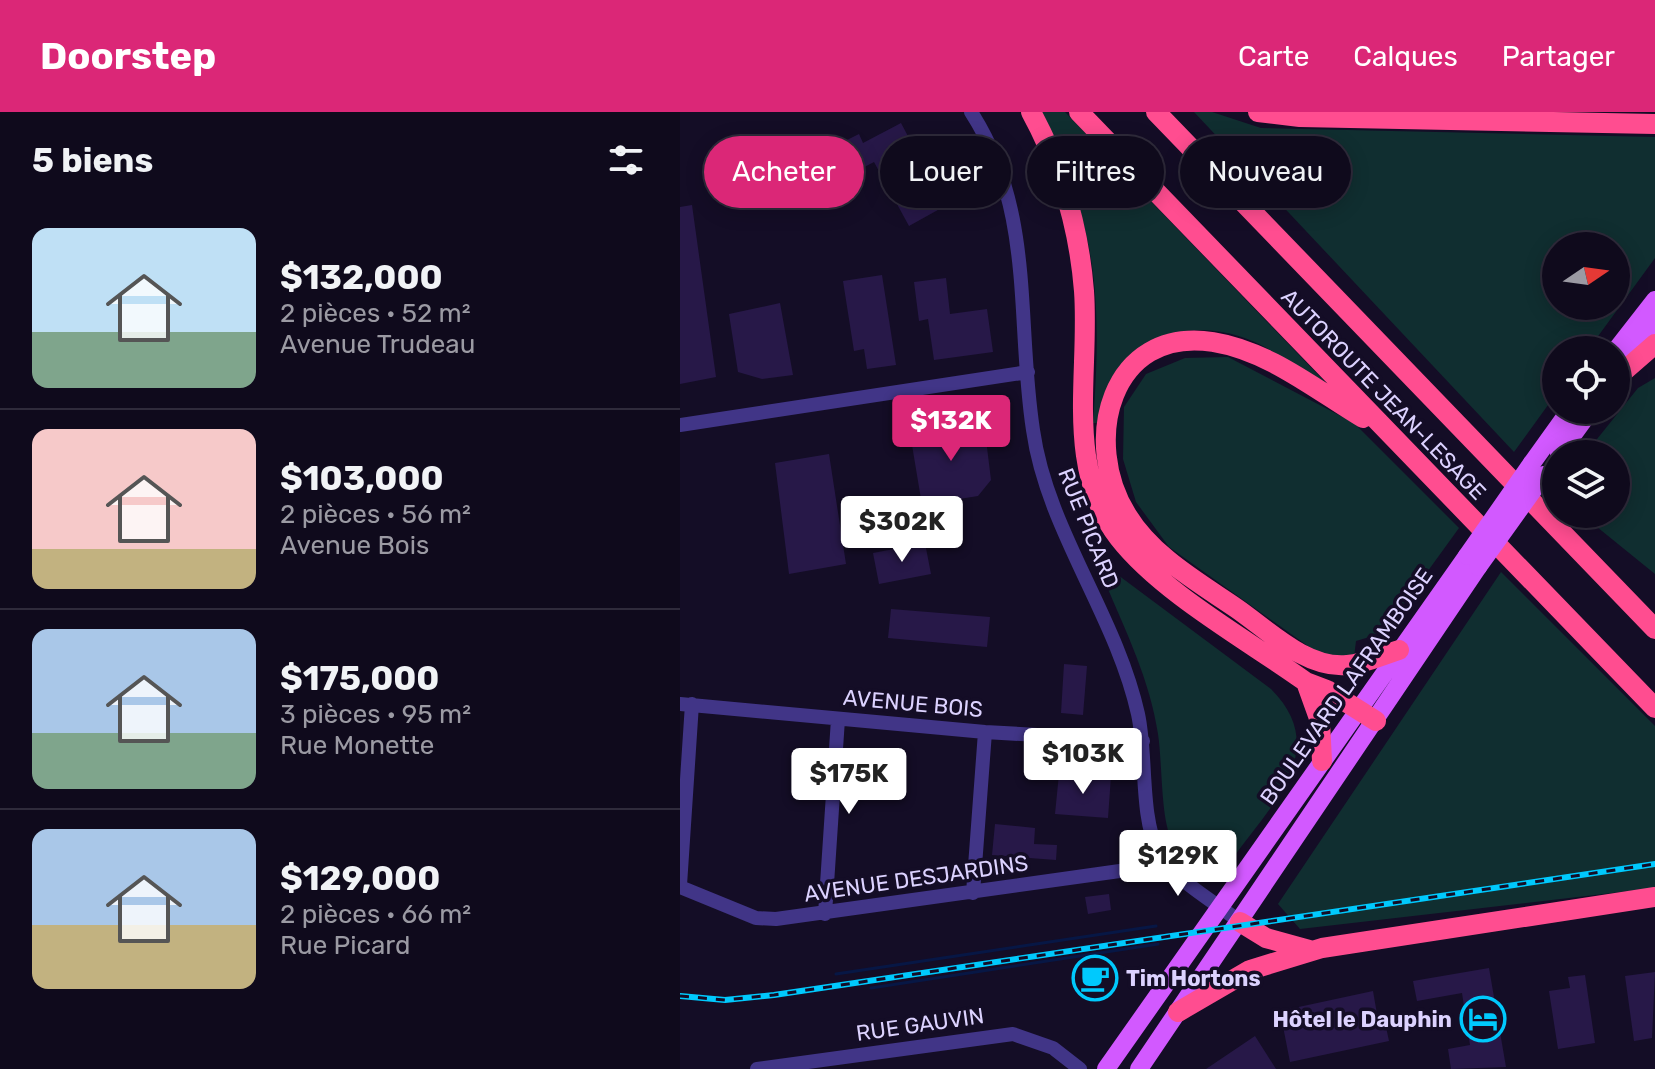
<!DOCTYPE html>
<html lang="fr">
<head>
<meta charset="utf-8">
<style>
	:root { --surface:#0f0a1c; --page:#181325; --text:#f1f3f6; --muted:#9b9aa3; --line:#2f2b3b; --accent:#db2777 }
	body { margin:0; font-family:Rubik,sans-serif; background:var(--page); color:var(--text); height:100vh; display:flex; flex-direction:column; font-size:30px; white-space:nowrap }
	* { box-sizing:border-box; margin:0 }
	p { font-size:26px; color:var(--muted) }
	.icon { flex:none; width:44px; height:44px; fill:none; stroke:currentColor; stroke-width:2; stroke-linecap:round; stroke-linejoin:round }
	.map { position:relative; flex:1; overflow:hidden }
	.drawer { display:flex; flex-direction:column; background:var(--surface); width:680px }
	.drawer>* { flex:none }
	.banner { position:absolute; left:24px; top:24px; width:760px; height:72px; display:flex; gap:16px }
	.needle { width:52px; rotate:77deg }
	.buttons { position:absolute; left:862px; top:120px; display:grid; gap:16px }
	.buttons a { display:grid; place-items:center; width:88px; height:88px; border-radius:50%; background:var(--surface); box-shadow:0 4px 20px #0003,0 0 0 2px var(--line); font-size:40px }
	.price { position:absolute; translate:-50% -68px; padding:0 18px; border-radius:8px; background:#fff; color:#222; font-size:26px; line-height:52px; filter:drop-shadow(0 2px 4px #0008) }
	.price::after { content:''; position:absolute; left:50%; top:48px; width:24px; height:18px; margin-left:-12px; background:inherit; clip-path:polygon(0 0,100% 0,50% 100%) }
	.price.current { background:var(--accent); color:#fff }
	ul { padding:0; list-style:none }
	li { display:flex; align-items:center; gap:24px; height:200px; padding:0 32px }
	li+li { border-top:2px solid var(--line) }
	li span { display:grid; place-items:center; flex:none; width:224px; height:160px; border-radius:16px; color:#555 }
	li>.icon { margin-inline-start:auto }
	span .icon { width:96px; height:96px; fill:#fffc; stroke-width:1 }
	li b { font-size:34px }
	h2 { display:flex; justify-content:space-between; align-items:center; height:96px; padding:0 32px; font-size:34px }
	.pill { padding:0 28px; border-radius:36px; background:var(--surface); box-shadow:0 4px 20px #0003,0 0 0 2px var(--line); font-size:28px; line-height:72px }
	.pill.current { background:var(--accent); color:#fff }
	header { display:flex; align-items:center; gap:48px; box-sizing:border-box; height:112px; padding:0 40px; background:var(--accent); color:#fff }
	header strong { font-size:38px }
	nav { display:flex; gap:44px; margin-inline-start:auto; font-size:28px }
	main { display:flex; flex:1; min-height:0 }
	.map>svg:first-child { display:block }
</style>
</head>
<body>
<header>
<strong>Doorstep</strong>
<nav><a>Carte</a><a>Calques</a><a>Partager</a></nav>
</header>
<main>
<section class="drawer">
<h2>5 biens<svg class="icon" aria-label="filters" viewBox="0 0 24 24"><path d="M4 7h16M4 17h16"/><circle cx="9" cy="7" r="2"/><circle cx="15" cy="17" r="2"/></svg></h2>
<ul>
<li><span style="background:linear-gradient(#bfe0f5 65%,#7fa58c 0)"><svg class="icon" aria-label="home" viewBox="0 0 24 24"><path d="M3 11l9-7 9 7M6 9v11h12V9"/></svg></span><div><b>$132,000</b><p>2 pièces · 52 m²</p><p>Avenue Trudeau</p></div></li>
<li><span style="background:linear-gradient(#f6c9c9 75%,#c2b280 0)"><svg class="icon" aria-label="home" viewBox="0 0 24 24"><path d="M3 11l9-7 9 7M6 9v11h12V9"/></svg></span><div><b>$103,000</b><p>2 pièces · 56 m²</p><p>Avenue Bois</p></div></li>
<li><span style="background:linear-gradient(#a9c7e8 65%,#7fa58c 0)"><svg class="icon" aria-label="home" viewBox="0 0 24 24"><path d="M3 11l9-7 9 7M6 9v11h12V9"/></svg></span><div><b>$175,000</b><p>3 pièces · 95 m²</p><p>Rue Monette</p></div></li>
<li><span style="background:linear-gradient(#a9c7e8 60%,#c2b280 0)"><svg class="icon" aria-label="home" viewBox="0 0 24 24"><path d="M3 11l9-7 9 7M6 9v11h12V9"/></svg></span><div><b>$129,000</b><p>2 pièces · 66 m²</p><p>Rue Picard</p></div></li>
</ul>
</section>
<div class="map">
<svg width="975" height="957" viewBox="0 0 975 957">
	<rect width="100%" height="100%" fill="#140d26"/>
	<path fill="#102e30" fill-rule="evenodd" d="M356,0H385L646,271L643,274C623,261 602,244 581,233C527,206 460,214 431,270C424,282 421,298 417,311H413C422,190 419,107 356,0Z
		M514,0H532L581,16L975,25V146L908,238H876V282L834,340ZM876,134H936V194H876Z
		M548,245L674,311L779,416L703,521L676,529L674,545L639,542L489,435L456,390L443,347L444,295L466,262L505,246Z
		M975,266V462L901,402H936V342H905L958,276Z
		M821,460L975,614V776L620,817L598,792Z
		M438,463L591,577C653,639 589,695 550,750C523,766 500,748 489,721C481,698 482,648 478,622C470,568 446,520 425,470Z"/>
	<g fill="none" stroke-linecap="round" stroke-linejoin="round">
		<path stroke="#071745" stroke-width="3" d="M156,862L476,814
			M191,876L478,832"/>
	</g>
	<path fill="#271848" d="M221,11L265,94L229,114L194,50L165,65L149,37L179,22L183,31Z
		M12,93L36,265L0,272V95Z
		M202,163L216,253L187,257L184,237L174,239L163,169Z
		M266,166L270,202L307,197L313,240L254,248L248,207L239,209L234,170Z
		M100,191L113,263L82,267L58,260L49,202Z
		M296,310L305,319L311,368L298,384L242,393L230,321Z
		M149,342L166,452L109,462L95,351Z
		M245,431L251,462L199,472L193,441Z
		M211,497L310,505L307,535L208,526Z
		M384,552L407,554L403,603L381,601Z
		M379,662L431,664L428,706L375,702Z
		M315,712L355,716L354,732L377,733L376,748L312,743Z
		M429,782L431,798L408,802L405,785Z
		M809,856L826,955L771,957L768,937L790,933L782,881L737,889L733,869Z
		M975,860L972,926L954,929L945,864Z
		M905,863L915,931L878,937L869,879L890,876L888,865Z
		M693,879L697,902L703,901L709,929L610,950L600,899Z
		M575,924L596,957H526Z"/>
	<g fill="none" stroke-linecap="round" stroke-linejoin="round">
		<path stroke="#413587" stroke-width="14" d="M291,0C355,99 336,207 353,318C367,418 436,503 458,602C467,643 460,704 478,740C490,765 538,792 560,810
			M0,313L348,260
			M0,592L305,620L463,629
			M0,773L12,592
			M0,775L76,806L96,807L454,757L482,748
			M293,781L305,620
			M145,802L158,607
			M77,957L333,922L373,936L400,957"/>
		<path stroke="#d259ff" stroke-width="18" d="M936,238L975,188
			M949,247L975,212
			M879,342L911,298
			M852,351L890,298
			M426,957L787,444
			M459,957L798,455"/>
		<path stroke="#ff4d90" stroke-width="20" d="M351,0C381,55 399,116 404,179C410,261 384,356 439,426C482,481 569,529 626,570L647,578L696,609
			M399,0L975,596
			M476,0L975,517
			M578,0L620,5L975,12
			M936,266L975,232
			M683,306C636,278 589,239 533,230C430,214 401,330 447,403C472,444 518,470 556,496C588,518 626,557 667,553C685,552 702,543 719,538
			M626,570L640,609L642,649
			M560,810L586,826L629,838
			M498,900L570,858L642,836L975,785"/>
		<g stroke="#00c9fd" stroke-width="6">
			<path id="rail" d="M0,884L45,888L94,883L975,752"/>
		</g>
		<use href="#rail" stroke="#140d26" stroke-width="3" stroke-dasharray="9" stroke-linecap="butt"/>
		<path stroke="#d259ff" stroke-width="18" d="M787,444L852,351
			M798,455L864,363"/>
	</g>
	<defs>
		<g id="cafe-ring" transform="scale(2.3)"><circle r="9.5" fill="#140d26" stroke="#00c9fd" stroke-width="1.5"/><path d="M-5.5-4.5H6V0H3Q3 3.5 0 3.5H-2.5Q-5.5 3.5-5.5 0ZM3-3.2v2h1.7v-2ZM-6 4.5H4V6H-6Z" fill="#00c9fd"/></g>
		<g id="hotel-ring" transform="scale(2.3)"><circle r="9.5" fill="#140d26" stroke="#00c9fd" stroke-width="1.5"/><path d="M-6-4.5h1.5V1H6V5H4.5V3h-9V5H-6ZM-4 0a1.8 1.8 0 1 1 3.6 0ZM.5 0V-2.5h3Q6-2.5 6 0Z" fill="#00c9fd"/></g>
	</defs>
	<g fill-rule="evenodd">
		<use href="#cafe-ring" x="415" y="866"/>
		<use href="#hotel-ring" x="803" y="907"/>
	</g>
	<g text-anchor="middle" stroke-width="7" stroke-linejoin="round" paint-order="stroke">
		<g font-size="22" fill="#dcd2ff" stroke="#140d26">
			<text transform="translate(704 282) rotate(46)" y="8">AUTOROUTE JEAN-LESAGE</text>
			<text transform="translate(409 416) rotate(68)" y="8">RUE PICARD</text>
			<text transform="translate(666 574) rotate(-55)" y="8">BOULEVARD LAFRAMBOISE</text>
			<text transform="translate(233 591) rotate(5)" y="8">AVENUE BOIS</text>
			<text transform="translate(236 766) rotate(-8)" y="8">AVENUE DESJARDINS</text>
			<text transform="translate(240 912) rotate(-8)" y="8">RUE GAUVIN</text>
		</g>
		<g font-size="22" font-weight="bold" fill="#dcd2ff" stroke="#140d26" text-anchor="start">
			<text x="446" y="874">Tim Hortons</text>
			<text x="772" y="915" text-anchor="end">Hôtel le Dauphin</text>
		</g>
	</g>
</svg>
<div class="buttons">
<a><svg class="needle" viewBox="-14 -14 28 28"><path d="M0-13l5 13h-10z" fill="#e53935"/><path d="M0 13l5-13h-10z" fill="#9b9aa3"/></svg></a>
<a><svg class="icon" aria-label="locate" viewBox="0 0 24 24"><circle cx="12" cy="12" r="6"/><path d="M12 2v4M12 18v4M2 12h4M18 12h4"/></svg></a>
<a><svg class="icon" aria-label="layers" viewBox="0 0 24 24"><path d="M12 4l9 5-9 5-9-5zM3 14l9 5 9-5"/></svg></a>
</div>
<b class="price current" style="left:271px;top:351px">$132K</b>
<b class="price" style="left:222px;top:452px">$302K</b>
<b class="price" style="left:403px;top:684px">$103K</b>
<b class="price" style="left:169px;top:704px">$175K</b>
<b class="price" style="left:498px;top:786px">$129K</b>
<div class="banner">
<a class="pill current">Acheter</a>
<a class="pill">Louer</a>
<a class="pill">Filtres</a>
<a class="pill">Nouveau</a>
</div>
</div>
</main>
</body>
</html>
